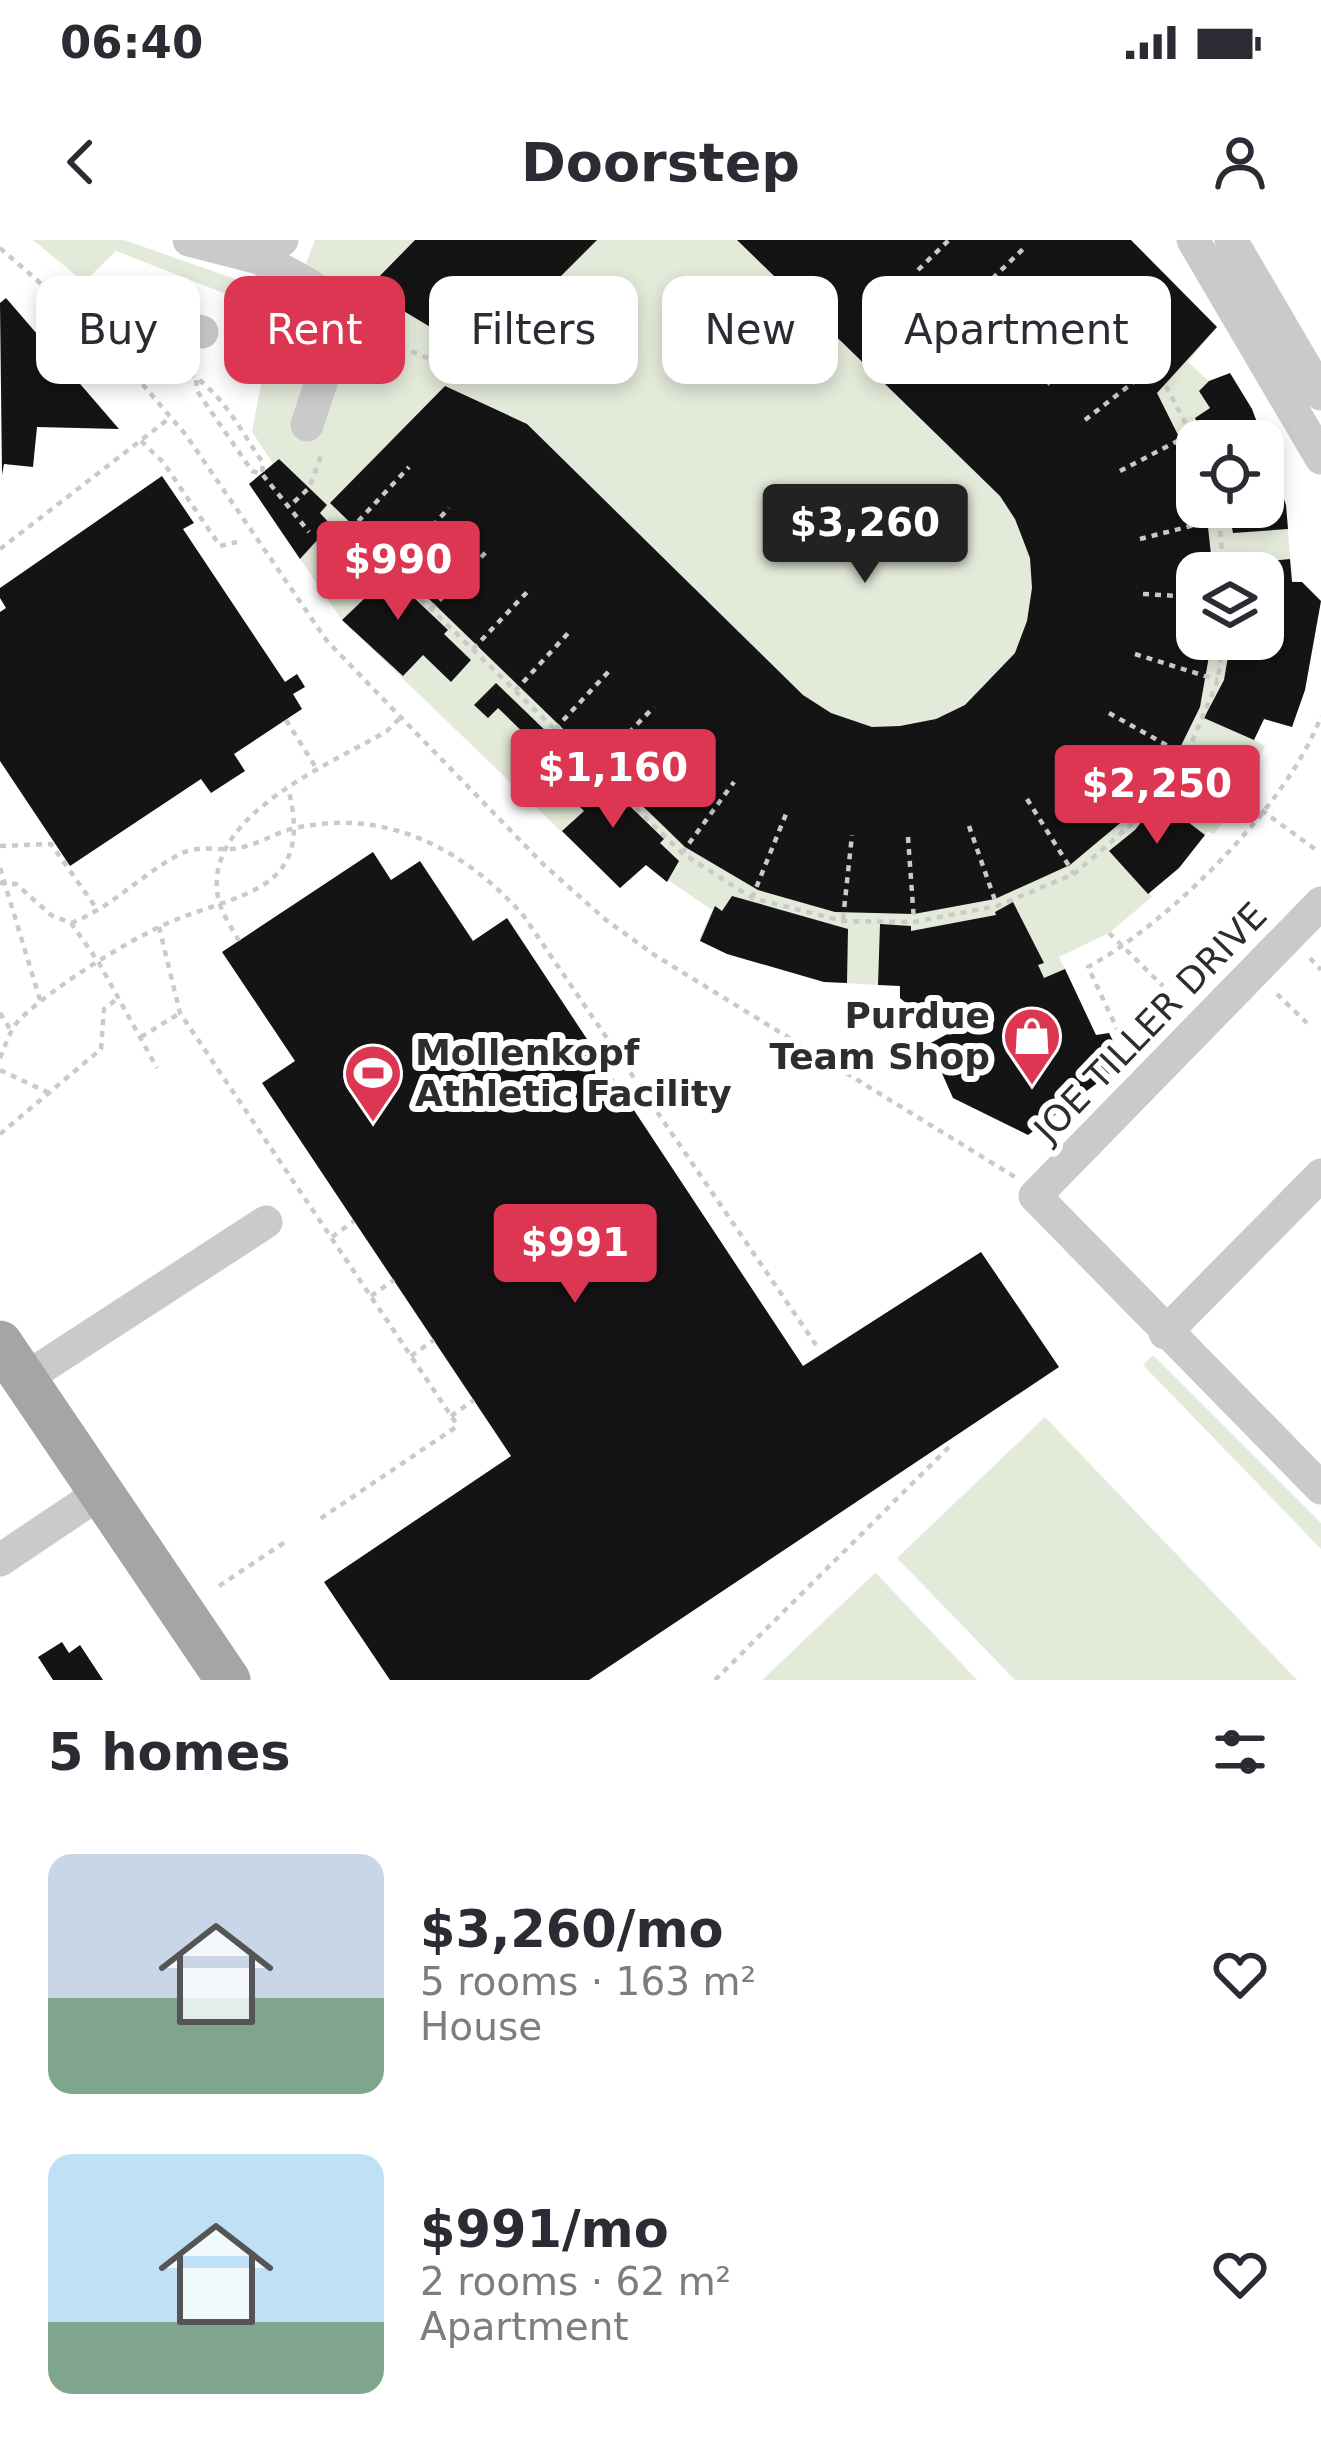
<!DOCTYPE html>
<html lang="en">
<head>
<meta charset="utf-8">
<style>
	:root { --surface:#fff; --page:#f2f2f3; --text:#2b2b33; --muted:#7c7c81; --accent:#dc3652 }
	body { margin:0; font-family:"DejaVu Sans",sans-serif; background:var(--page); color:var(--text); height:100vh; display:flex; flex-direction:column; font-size:45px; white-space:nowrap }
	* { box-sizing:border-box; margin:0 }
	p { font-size:39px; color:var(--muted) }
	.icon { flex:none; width:66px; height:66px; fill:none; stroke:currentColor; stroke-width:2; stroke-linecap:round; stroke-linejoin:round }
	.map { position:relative; height:1440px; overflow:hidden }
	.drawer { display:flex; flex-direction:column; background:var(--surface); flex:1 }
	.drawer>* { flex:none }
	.banner { position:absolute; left:36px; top:36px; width:1251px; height:108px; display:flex; gap:24px }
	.controls { position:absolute; left:1176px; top:180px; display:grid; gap:24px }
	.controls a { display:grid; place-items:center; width:108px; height:108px; border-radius:24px; background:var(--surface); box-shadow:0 6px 18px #0003; font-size:60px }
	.price { position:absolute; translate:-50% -102px; padding:0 27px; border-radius:12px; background:var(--accent); color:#fff; font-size:39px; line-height:78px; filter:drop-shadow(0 3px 6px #0008) }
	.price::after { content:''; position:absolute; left:50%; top:72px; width:36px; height:27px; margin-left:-18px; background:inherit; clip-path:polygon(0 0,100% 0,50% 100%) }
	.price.on { background:#222; color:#fff }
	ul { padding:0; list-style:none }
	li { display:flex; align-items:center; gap:36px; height:300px; padding:0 48px }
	li span { display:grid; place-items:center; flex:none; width:336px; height:240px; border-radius:24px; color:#555 }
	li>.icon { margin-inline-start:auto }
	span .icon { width:144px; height:144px; fill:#fffc; stroke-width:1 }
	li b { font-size:51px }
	h2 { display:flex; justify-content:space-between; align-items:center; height:144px; padding:0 48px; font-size:51px }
	.pill { padding:0 42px; border-radius:24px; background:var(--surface); box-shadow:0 6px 18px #0003; font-size:42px; line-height:108px }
	.pill.on { background:var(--accent); color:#fff }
	.status { display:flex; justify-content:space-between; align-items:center; height:84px; padding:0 60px; background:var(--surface); direction:ltr }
	.status svg { height:33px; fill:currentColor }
	header { display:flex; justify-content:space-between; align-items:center; height:156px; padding:0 48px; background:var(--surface); font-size:54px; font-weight:700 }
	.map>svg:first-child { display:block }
</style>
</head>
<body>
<div class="status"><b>06:40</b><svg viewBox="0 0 49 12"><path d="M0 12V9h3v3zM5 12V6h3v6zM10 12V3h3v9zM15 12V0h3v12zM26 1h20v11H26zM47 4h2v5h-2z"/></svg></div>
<header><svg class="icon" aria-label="back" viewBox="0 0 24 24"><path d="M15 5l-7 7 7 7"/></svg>Doorstep<svg class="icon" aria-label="person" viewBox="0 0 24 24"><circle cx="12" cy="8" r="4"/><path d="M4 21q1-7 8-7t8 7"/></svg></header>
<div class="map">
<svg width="1321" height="1440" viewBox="0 0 1321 1440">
	<rect width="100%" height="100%" fill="#fff"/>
	<path fill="#e4eada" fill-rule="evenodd" d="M33,0H124L241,41L226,54L116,11L84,42Z
		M315,0H1131L1217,87L1188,122L1211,143L1230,133L1252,169L1286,265L1292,341L1302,342L1321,361L1305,450L1292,487L1264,479L1254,500L1265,506L1242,556L1214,594L1208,591L1179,628L1150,652L1152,657L1109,693L1059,717L1096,795L1109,793L1124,823L1028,895L953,858L929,804L984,774L979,766L919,774L900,758L899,746L824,742L727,714L699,700L712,670L646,625L620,648L342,380L300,319L331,286L320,273L327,265L279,220L274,225L252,192L274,75L293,57ZM1197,201H1263V267H1197ZM1197,333H1263V399H1197Z
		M1153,1115L1321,1283V1309L1143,1125Z
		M1045,1177L1297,1440H1015L897,1318Z
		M875,1332L977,1440H762L875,1333Z"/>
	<path fill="#141414" d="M415,0H597L488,109L462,106L367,49Z
		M737,0H1131L1217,87L1157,153L1186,211L1197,245V267H1204L1207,278L1213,333H1197V399H1212L1200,467L1175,518L1131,574L1070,625L995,659L914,674L835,672L758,650L685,607L330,263L445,146L527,184L803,455L831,473L872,487L900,486L936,479L965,465L1015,413L1027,381L1032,348L1030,318L1015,279L1000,256Z
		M6,58L119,189L37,187L33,227L4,224L2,235L0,63Z
		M1230,133L1252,169L1264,201H1206L1195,178L1210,168L1199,151L1209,141Z
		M1263,202L1286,265L1288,289L1233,293L1228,267H1263Z
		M279,219L327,265L320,273L331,285L300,319L249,244Z
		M162,236L194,283L183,289L285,442L297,434L305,447L293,454L302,469L234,514L245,531L211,553L201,539L70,626L0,521V372L6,368L0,358V348Z
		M357,311L387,339L390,335L448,390L444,394L471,420L451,442L423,415L403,436L342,380L365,358L337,332Z
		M1290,319L1292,342H1302L1321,361L1305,450L1292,487L1264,479L1254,500L1204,478L1224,440L1231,399H1263V333H1229V325Z
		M496,443L554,499L533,522L519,508L529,498L498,468L488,478L474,465Z
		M577,523L604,548L608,545L664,599L660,603L679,621L667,642L646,625L620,648L562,591L584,571L557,543Z
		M1159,560L1205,595L1179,628L1148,654L1109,611L1135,590Z
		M373,612L391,640L420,621L473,701L507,678L803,1126L981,1012L1059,1127L589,1440H390L324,1342L511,1216L262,843L295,821L222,712Z
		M732,656L848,689L847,743L824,742L727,714L700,701L715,666L722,671Z
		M1013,662L1044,723L1038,725L1044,738L1065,729L1096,795L1109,793L1124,823L1028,895L953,858L929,804L984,774L979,766L919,774L900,758V746L878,745L880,684L911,686V691L996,675L995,672Z
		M62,1402L69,1413L80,1405L103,1440H53L38,1417Z"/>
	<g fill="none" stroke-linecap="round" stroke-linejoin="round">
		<path stroke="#cacaca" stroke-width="4.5" stroke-dasharray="6 6" stroke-linecap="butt" d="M0,8L77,75
			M918,30L949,0
			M958,72L1024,8
			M1006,104L1063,47
			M365,112C396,93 435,127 466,132C481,135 500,132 515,132
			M119,117L186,195L327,401L543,624L606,680L656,716L1015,937
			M155,123C211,128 234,181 263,223L262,234
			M196,140L197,151L252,231L262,234L309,292
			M1047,144L1106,88
			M1166,146L1197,205
			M1085,180L1149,130
			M141,201L163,222L220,306L237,302
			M1120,231L1193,193
			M294,262L309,248L323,211
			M1218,267L1224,333
			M350,290L409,227
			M1140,299L1222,278
			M317,301L330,311L350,290L682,613L752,658L843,681L914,682L997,666L1074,634L1133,583L1186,516L1218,440L1223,399
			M0,309L171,177
			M392,330L449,268
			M1143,354L1197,357
			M431,369L489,309
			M473,409L530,349
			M1135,414L1218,440
			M515,451L571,390
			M1109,473L1186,516
			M286,480L318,531
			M555,489L611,429
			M1064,514L1133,583
			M595,527L654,467
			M1242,556L1319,612
			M1027,559L1074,634
			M636,567L696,507
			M969,586L997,666
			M908,597L914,681
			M0,606L51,604L97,669
			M682,613L734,542
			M0,628L41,763
			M0,643L16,644L51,675L71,683L99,723L157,828
			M752,658L786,574
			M843,679L852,595
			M71,683C111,668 142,634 180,614C202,603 221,613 243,607C261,603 277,592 295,588C386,568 463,608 523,675L816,1105
			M159,687L180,773L456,1183V1187L320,1279
			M1109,693L1163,746
			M239,701C230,685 218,668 217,650C210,572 333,523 387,491L400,478
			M1310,718L1321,730
			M1277,754L1307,783
			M0,773L10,789
			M1119,793L1088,727C1169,683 1289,564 1321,476
			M141,797L180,773
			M0,818C6,804 10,789 21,778C55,746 125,702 168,683C239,652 316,654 288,548
			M0,830L49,853
			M0,894L101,809L104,769L118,758
			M332,997L354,981
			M371,1056L394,1040
			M411,1116L434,1100
			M451,1176L474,1160
			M219,1346L285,1302
			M715,1440L952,1204"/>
		<path stroke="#cacaca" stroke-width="33" d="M189,0L259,18L282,0
			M1193,0L1321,218
			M1231,0L1321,154
			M259,18C288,34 323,48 343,75L307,185
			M97,94C136,64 159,79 202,92
			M1321,663L1035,956L1321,1248
			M1165,1093L1321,935
			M24,1139L266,982
			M0,1320L100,1253"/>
		<path stroke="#a5a5a5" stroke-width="45" d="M0,1103L228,1440"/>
	</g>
	<defs>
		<g id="shop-pin" transform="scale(3)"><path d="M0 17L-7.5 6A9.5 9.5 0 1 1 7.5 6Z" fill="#dc3652" stroke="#fff"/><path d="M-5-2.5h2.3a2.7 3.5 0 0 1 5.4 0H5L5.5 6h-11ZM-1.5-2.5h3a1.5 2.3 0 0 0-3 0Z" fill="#fff"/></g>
		<g id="stadium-pin" transform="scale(3)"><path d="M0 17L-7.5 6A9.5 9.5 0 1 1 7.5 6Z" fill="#dc3652" stroke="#fff"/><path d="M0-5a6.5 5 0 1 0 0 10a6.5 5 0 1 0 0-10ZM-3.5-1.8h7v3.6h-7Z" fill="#fff"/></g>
	</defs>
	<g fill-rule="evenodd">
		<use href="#shop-pin" x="1032" y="796"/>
		<use href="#stadium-pin" x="373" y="833"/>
	</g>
	<g text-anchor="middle" stroke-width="12" stroke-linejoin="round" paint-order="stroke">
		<g font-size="36" font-weight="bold" fill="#2d2d2d" stroke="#fff" text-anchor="end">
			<text x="990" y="788">Purdue<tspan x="990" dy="41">Team Shop</tspan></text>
			<text x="415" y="825" text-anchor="start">Mollenkopf<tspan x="415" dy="41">Athletic Facility</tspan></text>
		</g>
		<g font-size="36" fill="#2d2d2d" stroke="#fff">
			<text transform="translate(1150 782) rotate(-46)" y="13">JOE TILLER DRIVE</text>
		</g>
	</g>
</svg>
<div class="controls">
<a><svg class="icon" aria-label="locate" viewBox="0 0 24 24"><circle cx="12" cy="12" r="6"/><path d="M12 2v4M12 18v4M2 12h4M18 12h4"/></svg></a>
<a><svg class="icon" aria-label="layers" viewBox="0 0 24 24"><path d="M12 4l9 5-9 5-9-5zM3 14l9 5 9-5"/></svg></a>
</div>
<b class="price on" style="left:865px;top:346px">$3,260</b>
<b class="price" style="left:398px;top:383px">$990</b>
<b class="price" style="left:613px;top:591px">$1,160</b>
<b class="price" style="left:1157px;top:607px">$2,250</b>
<b class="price" style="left:575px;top:1066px">$991</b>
<div class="banner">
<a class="pill">Buy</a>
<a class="pill on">Rent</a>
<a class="pill">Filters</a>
<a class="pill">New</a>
<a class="pill">Apartment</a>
</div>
</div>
<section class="drawer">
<h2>5 homes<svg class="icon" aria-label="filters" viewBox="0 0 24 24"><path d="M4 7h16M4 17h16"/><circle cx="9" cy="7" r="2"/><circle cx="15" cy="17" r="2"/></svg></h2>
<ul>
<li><span style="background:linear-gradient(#c9d6e8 60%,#7fa58c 0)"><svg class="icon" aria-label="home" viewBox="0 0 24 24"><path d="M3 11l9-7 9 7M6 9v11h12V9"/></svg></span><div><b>$3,260/mo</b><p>5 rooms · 163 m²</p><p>House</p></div><svg class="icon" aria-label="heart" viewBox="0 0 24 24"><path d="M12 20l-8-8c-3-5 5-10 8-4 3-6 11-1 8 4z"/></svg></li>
<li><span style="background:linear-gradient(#bfe0f5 70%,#7fa58c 0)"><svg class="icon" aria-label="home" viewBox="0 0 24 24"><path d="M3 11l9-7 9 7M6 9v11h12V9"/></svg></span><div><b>$991/mo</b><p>2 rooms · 62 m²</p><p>Apartment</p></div><svg class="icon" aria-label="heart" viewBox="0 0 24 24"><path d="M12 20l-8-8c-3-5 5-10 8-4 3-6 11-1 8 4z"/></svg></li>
</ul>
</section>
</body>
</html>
